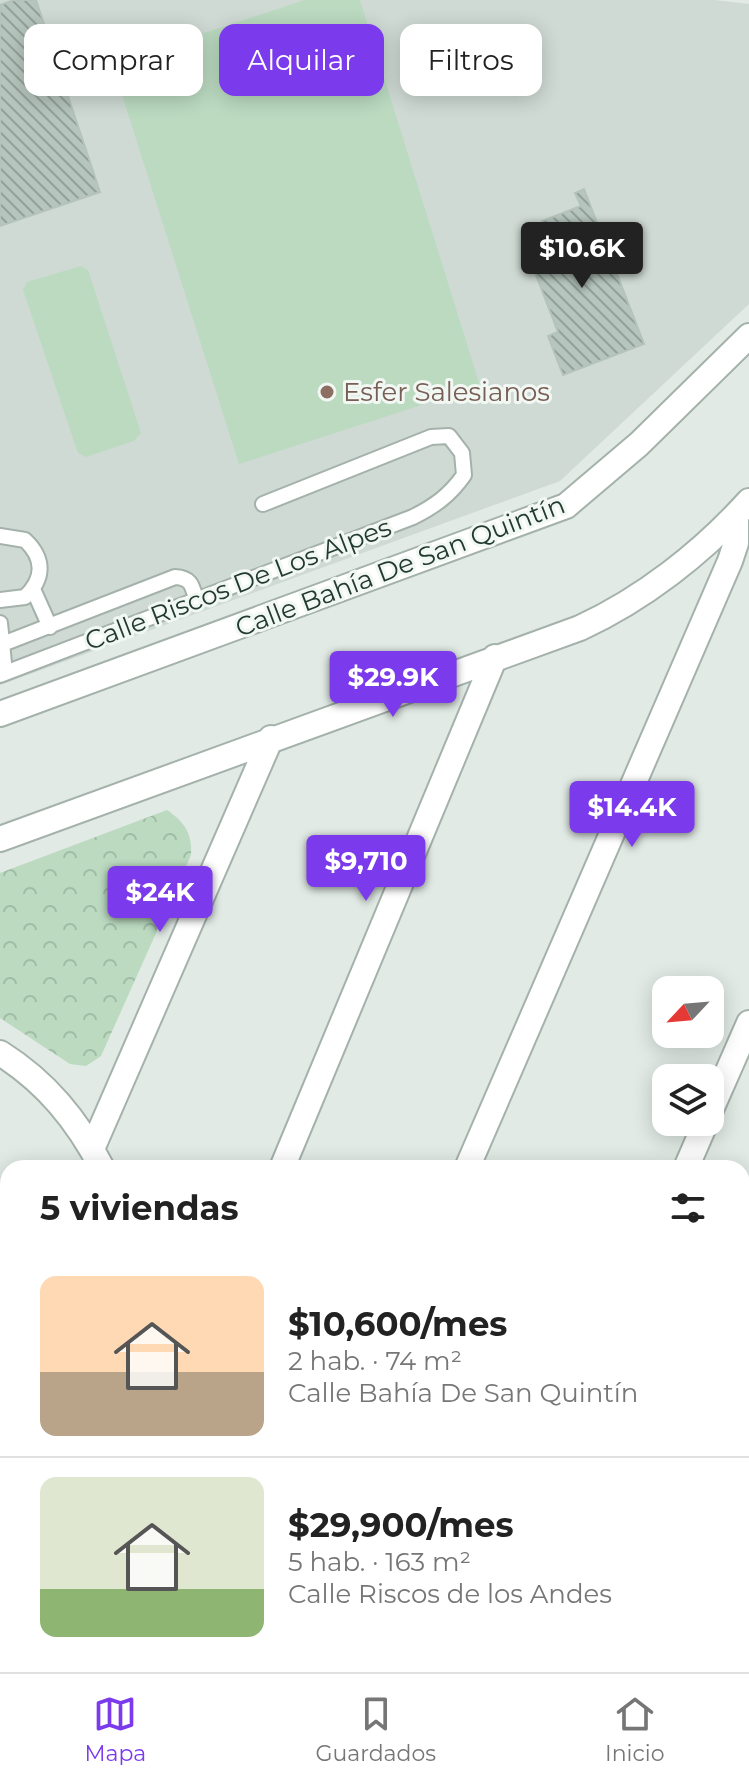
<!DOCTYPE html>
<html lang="es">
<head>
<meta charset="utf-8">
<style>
	:root { --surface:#fff; --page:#f2f2f2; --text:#222; --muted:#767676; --line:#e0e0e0; --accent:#7c3aed }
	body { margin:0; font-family:Montserrat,sans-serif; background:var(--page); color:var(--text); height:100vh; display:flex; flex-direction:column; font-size:30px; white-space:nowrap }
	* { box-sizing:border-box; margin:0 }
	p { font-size:26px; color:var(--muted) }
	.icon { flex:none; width:44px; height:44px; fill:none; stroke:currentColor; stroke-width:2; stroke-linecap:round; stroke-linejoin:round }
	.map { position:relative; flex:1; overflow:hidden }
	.drawer { position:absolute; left:0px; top:1160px; width:750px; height:512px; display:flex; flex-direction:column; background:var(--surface); border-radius:24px 24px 0 0; box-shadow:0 4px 20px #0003 }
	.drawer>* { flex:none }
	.top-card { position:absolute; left:24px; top:24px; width:702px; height:72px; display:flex; gap:16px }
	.needle { width:52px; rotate:244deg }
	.fabs { position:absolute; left:652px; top:976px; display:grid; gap:16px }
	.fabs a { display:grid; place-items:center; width:72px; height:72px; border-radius:16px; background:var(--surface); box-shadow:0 4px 20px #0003; font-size:40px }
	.price { position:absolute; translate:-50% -68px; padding:0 18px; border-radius:8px; background:var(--accent); color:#fff; font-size:26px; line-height:52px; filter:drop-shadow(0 2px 4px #0008) }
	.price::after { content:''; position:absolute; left:50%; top:48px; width:24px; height:18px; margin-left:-12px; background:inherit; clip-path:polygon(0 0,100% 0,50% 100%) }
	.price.current { background:#222; color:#fff }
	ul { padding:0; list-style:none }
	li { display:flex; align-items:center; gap:24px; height:200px; padding:0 40px }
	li+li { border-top:2px solid var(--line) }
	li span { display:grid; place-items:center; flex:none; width:224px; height:160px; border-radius:16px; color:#555 }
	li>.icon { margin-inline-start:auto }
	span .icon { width:96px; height:96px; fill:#fffc; stroke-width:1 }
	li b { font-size:34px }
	h2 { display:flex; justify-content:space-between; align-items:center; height:96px; padding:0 40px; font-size:34px }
	.chip { padding:0 28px; border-radius:16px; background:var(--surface); box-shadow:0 4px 20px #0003; font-size:28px; line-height:72px }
	.chip.current { background:var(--accent); color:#fff }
	.dock { display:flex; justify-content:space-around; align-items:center; height:112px; border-top:2px solid var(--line); background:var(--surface); font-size:22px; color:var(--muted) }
	.dock a { display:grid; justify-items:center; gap:4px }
	.dock .current { color:var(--accent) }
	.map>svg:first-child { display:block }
</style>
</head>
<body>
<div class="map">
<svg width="749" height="1672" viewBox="0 0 749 1672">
	<defs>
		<pattern id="park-crowns" width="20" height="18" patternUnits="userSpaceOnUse" patternTransform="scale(2)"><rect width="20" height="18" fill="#bbdac0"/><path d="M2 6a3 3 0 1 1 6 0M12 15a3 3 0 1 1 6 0" fill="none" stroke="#a0bca5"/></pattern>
		<pattern id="building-back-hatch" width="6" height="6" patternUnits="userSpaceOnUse" patternTransform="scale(2)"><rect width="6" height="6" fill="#b6c5be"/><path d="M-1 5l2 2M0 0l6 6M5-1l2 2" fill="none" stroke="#94a19b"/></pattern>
	</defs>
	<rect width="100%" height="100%" fill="#e1eae5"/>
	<path fill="#cfdad4" d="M0,0H714L749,4V304L560,481L0,685Z"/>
	<path fill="#bbdac0" d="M305,0H360L480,386L239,464L112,63Z
		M81,266L88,270L141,433L134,441L86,457L78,453L23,290L27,282Z"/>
	<path fill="url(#park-crowns)" d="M167,810C184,822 192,832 191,855L101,1056L86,1066L70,1064L0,1018V873Z"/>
	<path fill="url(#building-back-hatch)" stroke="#b4c3bb" stroke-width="2" d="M14,0H36L100,192L0,226V5Z
		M584,189L644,344L563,375L548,336L558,332L524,244L548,235L542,221L581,206L575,193Z"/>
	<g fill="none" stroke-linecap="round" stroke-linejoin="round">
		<g stroke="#a4b2ab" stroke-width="18">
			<path id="service" d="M0,536L25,540C44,558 45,578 25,597L0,600
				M33,589L50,627
				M0,623L5,673
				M0,645L175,577C191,578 192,585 196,599
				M0,675L413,517C435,506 450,495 464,475L462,453L449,436L431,437L263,504"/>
		</g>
		<g stroke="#a4b2ab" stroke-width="28">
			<path id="minor" d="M0,714L566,506L639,444L749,336
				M0,839L580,628C643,599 702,553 749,501
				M0,1053C46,1082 77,1120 102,1168
				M710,1112L749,1023
				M92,1149L271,738
				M282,1168L495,657
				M467,1168L730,561L736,543V515
				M686,1168L706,1122
				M0,1247L8,1262
				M742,1302L749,1305
				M0,1411L8,1415
				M0,1515L8,1516
				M161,1664L180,1672L192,1664
				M385,1672L388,1664
				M621,1672L624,1664"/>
		</g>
		<use href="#service" stroke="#fff" stroke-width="14"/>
		<use href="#minor" stroke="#fff" stroke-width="24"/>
	</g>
	<circle fill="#8d6e63" stroke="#f1f7f3" stroke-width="3" cx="327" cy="392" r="8"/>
	<g text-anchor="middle" stroke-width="6" stroke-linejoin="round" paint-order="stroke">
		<g font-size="26" fill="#785e54" stroke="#f1f7f3" text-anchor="start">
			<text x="343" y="401">Esfer Salesianos</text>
		</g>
		<g font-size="26" fill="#233a31" stroke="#f1f7f3">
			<text transform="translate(400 566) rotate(-21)" y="9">Calle Bahía De San Quintín</text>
			<text transform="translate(238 584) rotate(-21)" y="9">Calle Riscos De Los Alpes</text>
		</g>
	</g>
</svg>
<div class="fabs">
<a><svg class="needle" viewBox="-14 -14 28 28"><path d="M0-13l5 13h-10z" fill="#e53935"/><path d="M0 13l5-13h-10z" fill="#767676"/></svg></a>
<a><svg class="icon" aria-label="layers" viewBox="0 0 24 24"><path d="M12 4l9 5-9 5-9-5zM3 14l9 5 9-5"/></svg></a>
</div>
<b class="price current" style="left:582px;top:290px">$10.6K</b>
<b class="price" style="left:393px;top:719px">$29.9K</b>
<b class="price" style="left:632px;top:849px">$14.4K</b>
<b class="price" style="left:366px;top:903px">$9,710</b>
<b class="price" style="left:160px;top:934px">$24K</b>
<div class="top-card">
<a class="chip">Comprar</a>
<a class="chip current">Alquilar</a>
<a class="chip">Filtros</a>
</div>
<section class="drawer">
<h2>5 viviendas<svg class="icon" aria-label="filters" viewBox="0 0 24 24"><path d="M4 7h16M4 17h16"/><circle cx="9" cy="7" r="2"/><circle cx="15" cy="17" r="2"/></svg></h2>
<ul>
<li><span style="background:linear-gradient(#ffd9b3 60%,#b9a48a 0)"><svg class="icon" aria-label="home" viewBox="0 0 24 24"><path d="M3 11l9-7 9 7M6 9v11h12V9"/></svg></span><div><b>$10,600/mes</b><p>2 hab. · 74 m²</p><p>Calle Bahía De San Quintín</p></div></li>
<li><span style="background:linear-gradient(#dfe7d0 70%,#8fb573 0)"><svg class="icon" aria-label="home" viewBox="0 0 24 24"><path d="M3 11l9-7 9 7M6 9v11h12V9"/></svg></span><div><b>$29,900/mes</b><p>5 hab. · 163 m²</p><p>Calle Riscos de los Andes</p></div></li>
</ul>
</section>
</div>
<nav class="dock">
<a class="current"><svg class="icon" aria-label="map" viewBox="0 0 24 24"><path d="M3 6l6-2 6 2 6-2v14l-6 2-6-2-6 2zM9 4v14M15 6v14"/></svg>Mapa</a>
<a><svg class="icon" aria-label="saved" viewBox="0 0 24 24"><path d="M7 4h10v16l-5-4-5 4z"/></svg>Guardados</a>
<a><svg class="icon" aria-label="home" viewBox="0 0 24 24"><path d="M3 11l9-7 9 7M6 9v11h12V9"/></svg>Inicio</a>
</nav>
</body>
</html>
